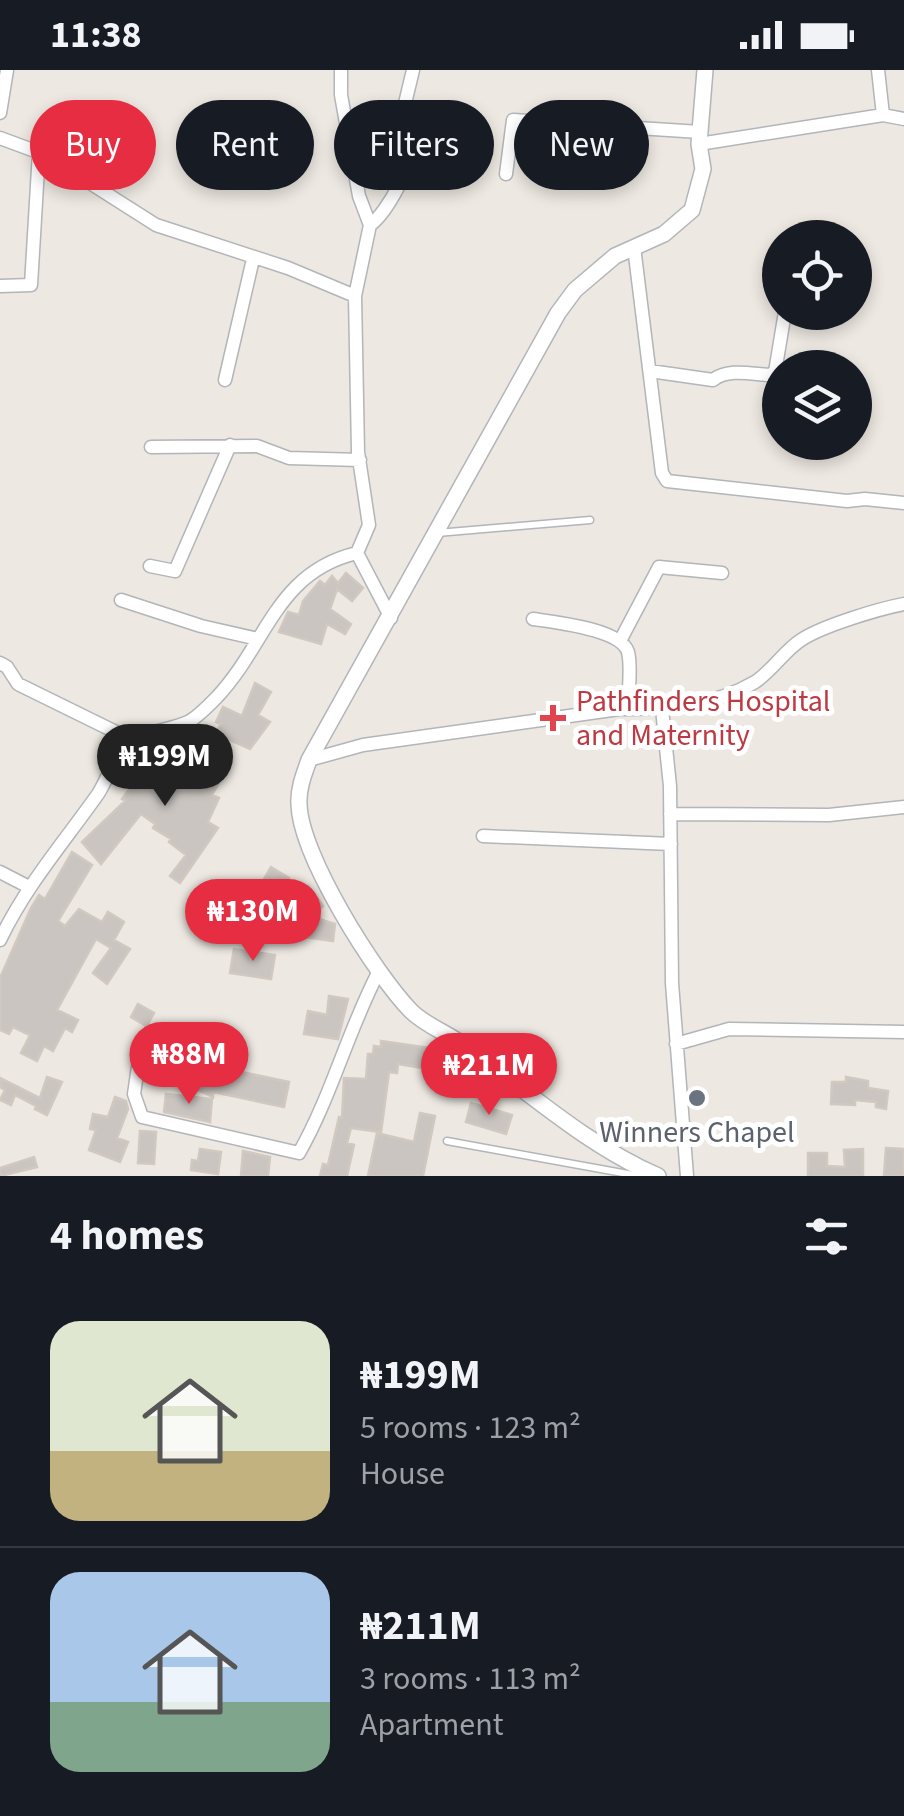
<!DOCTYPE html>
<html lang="en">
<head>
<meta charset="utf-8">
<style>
	:root { --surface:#171b24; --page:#20242c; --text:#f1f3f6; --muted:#9ea1a6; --line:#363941; --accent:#e62d41 }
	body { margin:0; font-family:"Source Sans 3",sans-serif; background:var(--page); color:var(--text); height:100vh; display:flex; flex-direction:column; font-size:38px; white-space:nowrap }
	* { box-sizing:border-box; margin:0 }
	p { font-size:32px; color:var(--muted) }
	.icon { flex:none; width:55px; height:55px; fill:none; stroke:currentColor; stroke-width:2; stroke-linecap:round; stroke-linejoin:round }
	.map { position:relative; height:1106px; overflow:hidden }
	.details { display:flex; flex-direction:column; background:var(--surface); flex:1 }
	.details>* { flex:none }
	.top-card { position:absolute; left:30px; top:30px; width:845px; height:90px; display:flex; gap:20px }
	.tools { position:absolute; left:762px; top:150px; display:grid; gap:20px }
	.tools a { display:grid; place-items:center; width:110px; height:110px; border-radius:50%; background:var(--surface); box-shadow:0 5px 15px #0003; font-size:50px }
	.price { position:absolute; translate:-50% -85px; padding:0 22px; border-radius:35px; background:var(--accent); color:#fff; font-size:32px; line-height:65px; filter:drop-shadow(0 2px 5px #0008) }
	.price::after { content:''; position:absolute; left:50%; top:60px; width:30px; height:22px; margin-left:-15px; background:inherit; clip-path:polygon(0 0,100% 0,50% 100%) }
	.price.on { background:#222; color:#fff }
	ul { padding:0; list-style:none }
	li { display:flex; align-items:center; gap:30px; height:250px; padding:0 50px }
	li+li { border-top:2px solid var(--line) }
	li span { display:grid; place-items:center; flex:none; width:280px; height:200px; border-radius:30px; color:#555 }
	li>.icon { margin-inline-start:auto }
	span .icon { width:120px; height:120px; fill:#fffc; stroke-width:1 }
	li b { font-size:42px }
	h2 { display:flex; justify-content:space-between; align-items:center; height:120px; padding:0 50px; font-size:42px }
	.pill { padding:0 35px; border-radius:45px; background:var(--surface); box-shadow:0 5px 15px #0003; font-size:35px; line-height:90px }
	.pill.on { background:var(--accent); color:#fff }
	.status { display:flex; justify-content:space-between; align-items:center; height:70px; padding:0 50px; background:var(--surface); direction:ltr }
	.status svg { height:28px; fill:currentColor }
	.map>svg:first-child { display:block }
</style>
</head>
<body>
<div class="status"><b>11:38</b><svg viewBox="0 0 49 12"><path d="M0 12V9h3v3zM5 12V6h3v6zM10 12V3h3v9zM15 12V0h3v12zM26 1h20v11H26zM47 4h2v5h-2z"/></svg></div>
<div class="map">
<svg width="904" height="1106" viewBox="0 0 904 1106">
	<rect width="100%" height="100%" fill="#ede8e1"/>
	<path fill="#cac5c0" stroke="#d1c8c0" stroke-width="2.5" d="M346,503L363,518L352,531L337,519L330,539L351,554L345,564L327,554L321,574L279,562L288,542L299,545L303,531L320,511L325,515L332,506L338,513Z
		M255,613L271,622L258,645L270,652L250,679L216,664L221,654L216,652L223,637L242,646Z
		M170,671L180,680L163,701L185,714L201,682L215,689L209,701L221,709L212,725L219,728L208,752L218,758L180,813L170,806L186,785L169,772L171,769L153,758L155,754L141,744L101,794L82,772L125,731L122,729L141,704L136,700L146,687L153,692Z
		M72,782L92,795L58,851L65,856L79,839L102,852L108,842L124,852L114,870L130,879L107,914L93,903L111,878L96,869L57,940L78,950L72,962L65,958L53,981L44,976L37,991L21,983L30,965L13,957L9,964L0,960V908L31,838L39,825L45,829Z
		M271,797L289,808L274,839L281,841L278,851L271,849L268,858L254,853L264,825L257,821Z
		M308,816L323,836L312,847L335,854L333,871L304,867L307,845L297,843L294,827Z
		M234,879L275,885L271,909L230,903Z
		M329,926L348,929L338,969L304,964L308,941L327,945Z
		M138,934L154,943L148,954L163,962L160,967L167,971L157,989L135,977L146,956L131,947Z
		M201,966L209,970L198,995L216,1004L218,997L289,1012L284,1037L213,1022V1027L179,1011Z
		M381,971L444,980L441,1001L398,994L397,1003L389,1002L381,1062L351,1058L347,1073L354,1075L347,1106H320L323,1094L328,1095L339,1047L342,1048L344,1008L366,1009L368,984H373L374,976L381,977Z
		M47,1007L62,1012L47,1045L35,1039L36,1036L15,1025L11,1035L0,1030L5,1020L0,1017V1008L40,1028Z
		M846,1007L868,1011V1018L888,1021L886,1039L876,1037V1032L855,1030V1035L831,1034L832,1012H846Z
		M166,1024L212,1029L210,1052L164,1042Z
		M115,1027L126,1031L128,1039L117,1068L128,1072L120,1092L89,1080L96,1060L90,1059L93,1044L108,1047Z
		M471,1033L512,1045L506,1064L466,1052Z
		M420,1043L435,1046L423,1106H368L377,1063L414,1072Z
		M140,1061L156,1062L154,1094L138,1093Z
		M886,1078L904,1079V1106H884Z
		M200,1079L221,1082L218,1104L191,1100L192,1090L198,1091Z
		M863,1079V1106H808V1083H827V1096L845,1097L844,1080Z
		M243,1081L270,1087L268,1106H241Z
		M34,1087L37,1097L0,1106V1098Z"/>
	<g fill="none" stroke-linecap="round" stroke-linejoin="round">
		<g stroke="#b2b5b9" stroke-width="9">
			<path id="service" d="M437,463L590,450
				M447,1071L639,1106"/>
		</g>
		<g stroke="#b2b5b9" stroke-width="15">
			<path id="minor" d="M341,0V25L359,126L370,155L355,226
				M878,0L883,45
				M0,43L7,0
				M0,68L46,85L156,155L288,198L355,226L358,382L369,455L357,483
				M699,74L883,45L904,49
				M506,104L513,50L700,62
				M370,155C387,143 416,90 413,68C412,60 407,53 402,46L413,0
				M634,177L662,403L667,411L847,431L865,429L904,433
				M0,216L31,215L39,82
				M650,301L713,310C728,298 751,304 770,305L775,302L785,242
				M225,310L253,189
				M151,377L257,376L289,388L360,390
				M150,496L175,501L230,375
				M121,530L201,556L258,569
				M533,549C554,552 621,559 628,582C632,598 628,622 628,639
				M620,571L659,497L722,503
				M0,593L7,597L18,614L134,671
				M662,639L670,716L672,913L687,1106
				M309,690L363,675L619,639C665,639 713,637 755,612C772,601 784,581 801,570C822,556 878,539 904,534
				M670,744L829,745L904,737
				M483,766L671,774
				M0,802L29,817
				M0,870C25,817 64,772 98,724C107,710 113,690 125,677C140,661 169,661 188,652C198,647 209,635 217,627C267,574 276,502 357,483L391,548
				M676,974L729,959L904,962
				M139,990L134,1024L142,1047L299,1083C332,1025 348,960 379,901"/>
		</g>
		<g stroke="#b2b5b9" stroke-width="18">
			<path id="tertiary" d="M658,1106C586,1075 525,1019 462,974C445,962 425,955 411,941C375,904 300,785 299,734C298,719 304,704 309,690L558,243L575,220L615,186L664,164L692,140L703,99L699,74L705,0"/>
		</g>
		<use href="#service" stroke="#fff" stroke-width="6"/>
		<use href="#minor" stroke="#fff" stroke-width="12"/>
		<use href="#tertiary" stroke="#fff" stroke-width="15"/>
	</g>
	<path fill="#e0444e" stroke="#fff" stroke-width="4" d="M548 633h10v10h10v10h-10v10h-10v-10h-10v-10h10z"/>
	<circle fill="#6b7280" stroke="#fff" stroke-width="4" cx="697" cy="1028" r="10"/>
	<g text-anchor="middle" stroke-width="10" stroke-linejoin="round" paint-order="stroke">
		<g font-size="30" fill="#be3a42" stroke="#fff" text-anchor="start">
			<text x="576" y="641">Pathfinders Hospital<tspan x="576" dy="34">and Maternity</tspan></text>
		</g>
		<g font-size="30" fill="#5b616d" stroke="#fff">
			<text x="697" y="1072">Winners Chapel</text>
		</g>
	</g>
</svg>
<div class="tools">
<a><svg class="icon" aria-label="locate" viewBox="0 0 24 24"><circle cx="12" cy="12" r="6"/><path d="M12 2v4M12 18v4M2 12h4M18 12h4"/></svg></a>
<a><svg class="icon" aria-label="layers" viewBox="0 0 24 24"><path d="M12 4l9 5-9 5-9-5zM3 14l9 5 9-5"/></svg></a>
</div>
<b class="price on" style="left:165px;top:739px">₦199M</b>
<b class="price" style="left:253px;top:894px">₦130M</b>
<b class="price" style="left:189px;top:1037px">₦88M</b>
<b class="price" style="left:489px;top:1048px">₦211M</b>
<div class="top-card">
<a class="pill on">Buy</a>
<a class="pill">Rent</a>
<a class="pill">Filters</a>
<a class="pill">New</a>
</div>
</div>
<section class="details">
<h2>4 homes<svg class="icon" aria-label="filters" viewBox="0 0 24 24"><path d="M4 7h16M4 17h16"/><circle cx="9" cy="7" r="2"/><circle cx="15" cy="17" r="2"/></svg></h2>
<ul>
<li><span style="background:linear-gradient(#dfe7d0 65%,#c2b280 0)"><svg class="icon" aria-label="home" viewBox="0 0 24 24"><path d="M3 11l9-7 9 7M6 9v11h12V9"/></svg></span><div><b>₦199M</b><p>5 rooms · 123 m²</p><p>House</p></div></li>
<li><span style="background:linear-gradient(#a9c7e8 65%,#7fa58c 0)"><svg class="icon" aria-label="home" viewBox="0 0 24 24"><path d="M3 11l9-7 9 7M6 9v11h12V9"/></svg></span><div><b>₦211M</b><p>3 rooms · 113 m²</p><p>Apartment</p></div></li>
</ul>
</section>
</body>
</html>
